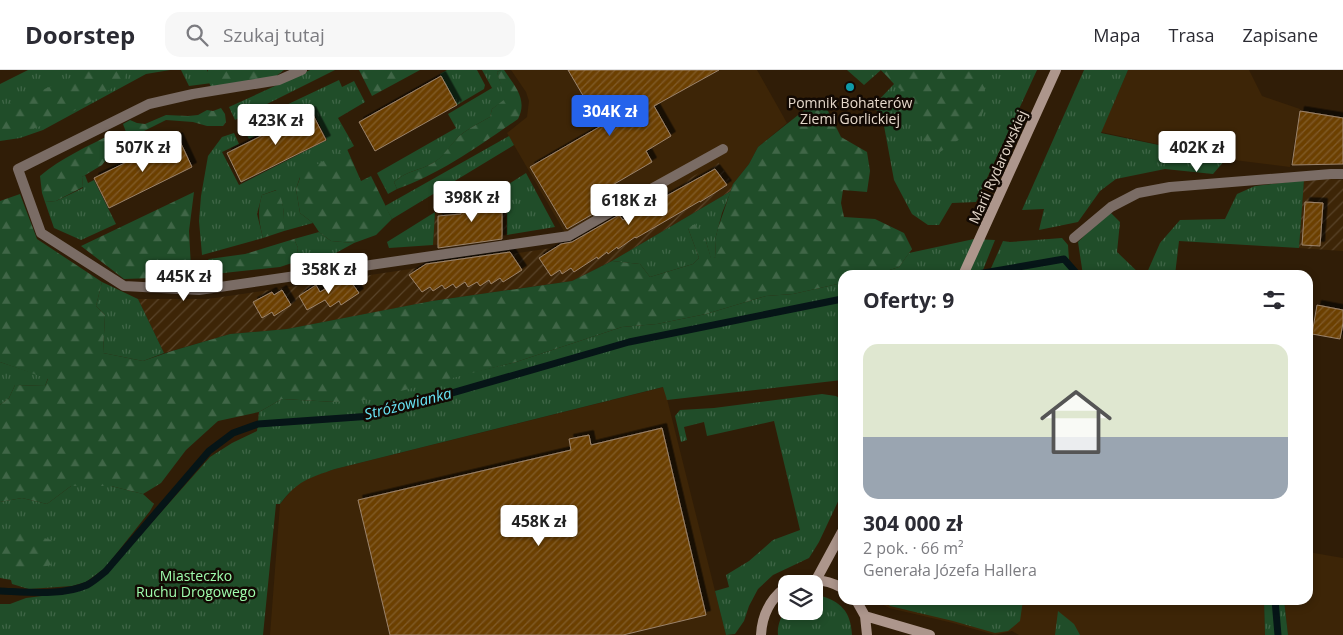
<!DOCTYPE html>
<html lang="pl">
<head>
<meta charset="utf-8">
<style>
	:root { --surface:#fff; --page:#f7f7f7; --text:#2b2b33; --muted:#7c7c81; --line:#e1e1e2; --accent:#2563eb }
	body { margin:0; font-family:"Open Sans",sans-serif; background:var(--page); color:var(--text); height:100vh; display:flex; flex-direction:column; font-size:19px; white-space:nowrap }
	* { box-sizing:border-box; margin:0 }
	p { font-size:16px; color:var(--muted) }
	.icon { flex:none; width:28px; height:28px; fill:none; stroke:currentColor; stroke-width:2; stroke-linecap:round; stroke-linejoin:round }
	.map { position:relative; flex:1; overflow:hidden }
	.side { position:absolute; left:838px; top:200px; width:475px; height:335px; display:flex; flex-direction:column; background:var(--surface); border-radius:15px; box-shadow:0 2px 8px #0003 }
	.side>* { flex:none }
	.fabs { position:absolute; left:778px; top:505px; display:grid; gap:10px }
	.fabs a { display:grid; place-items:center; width:45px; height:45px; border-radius:10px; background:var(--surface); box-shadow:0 2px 8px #0003; font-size:25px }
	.price { position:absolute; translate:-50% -42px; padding:0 11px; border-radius:5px; background:#fff; color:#222; font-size:16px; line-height:32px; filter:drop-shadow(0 1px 2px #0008) }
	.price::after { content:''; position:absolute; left:50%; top:30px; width:15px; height:11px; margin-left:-8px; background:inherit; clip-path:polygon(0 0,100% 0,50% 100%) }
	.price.active { background:var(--accent); color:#fff }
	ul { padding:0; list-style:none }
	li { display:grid; align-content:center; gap:10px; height:265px; padding:0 25px }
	li span { display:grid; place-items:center; height:155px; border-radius:15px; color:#555 }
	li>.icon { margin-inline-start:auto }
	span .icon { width:90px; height:90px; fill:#fffc; stroke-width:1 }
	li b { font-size:21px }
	h2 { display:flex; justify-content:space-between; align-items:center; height:60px; padding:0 25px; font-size:21px }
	header { display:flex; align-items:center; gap:30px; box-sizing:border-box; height:70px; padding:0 25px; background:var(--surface); border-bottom:1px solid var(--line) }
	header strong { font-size:24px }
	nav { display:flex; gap:28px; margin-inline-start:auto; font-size:18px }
	.search { width:350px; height:45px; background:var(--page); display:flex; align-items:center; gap:12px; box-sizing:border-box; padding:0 18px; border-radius:15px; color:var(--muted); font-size:19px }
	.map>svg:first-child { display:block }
</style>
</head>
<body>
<header>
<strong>Doorstep</strong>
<div class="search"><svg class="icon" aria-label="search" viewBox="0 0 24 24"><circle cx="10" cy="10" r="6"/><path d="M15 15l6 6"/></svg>Szukaj tutaj</div>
<nav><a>Mapa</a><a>Trasa</a><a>Zapisane</a></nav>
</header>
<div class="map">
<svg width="1343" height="565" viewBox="0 0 1343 565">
	<defs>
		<pattern id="industrial-furrows" width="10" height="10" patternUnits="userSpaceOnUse" patternTransform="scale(1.25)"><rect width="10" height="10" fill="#3d2507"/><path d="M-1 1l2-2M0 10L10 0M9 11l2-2" fill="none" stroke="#59442a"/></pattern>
		<pattern id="grass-tufts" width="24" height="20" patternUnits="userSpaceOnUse" patternTransform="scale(1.25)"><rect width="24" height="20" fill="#204d29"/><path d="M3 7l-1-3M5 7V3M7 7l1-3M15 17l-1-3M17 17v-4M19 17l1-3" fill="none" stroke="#406647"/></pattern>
		<pattern id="forest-firs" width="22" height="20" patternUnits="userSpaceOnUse" patternTransform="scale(1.25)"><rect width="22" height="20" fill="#204d29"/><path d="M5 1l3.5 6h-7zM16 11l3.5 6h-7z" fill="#406647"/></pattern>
		<pattern id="building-hatch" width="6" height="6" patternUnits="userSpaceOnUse" patternTransform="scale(1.25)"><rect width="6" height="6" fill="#6c4106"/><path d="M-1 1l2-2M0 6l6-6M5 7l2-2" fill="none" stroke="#815c29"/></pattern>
		<filter id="shadow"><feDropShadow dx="4.5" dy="-4.5" stdDeviation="0" flood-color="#0009"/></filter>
	</defs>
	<rect width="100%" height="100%" fill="#301d07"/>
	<path fill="#3d2507" d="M511,0H757L787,53L758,77L749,94L733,114L718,93L572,175L507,63L527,47L529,31L526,22Z
		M1128,0H1249L1262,26L1300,39L1290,97L1226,89L1101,62Z
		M664,317L726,565H270L280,434L295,416L312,406L335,399Z
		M1308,482L1343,488V565H1288L1284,530H1308Z
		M879,530H1264L1265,565H1019L1012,561L995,565L953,553L889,538L882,534Z"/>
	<path fill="url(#industrial-furrows)" d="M718,92L733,114L731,121L612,191L572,211L438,230L287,259L230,264L164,283L138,229H208L572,175Z
		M1331,109L1343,110V181L1299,178L1304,110Z
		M508,135L507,165L433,175L435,142Z"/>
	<path fill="url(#grass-tufts)" d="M28,0H170L146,4L43,60L20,68L0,71V14Z
		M181,0H207L212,13L189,16Z
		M310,0H335L235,50L229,37Z
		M447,0H477L485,15L484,19L457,35L440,4Z
		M482,0H501L497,2L506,29L492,39L490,47C481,52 471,57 463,63C451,72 446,86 433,93C419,101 408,100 394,112L397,119L388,124L377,103L456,58L448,44L492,18Z
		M847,0H1037L976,132L952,133L939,155H928L912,144L894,110L884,56L874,35L894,14L881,0L864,15Z
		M1084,0H1128L1101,63L1226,89L1213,104L1165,99L1116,109L1100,121L1078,152L1039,160L1044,139L1022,140Z
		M339,10L342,17L354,11L365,32L338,48L354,76L300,107L296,119L300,143L313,153L284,161C284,147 285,132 276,120L262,125L257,144L263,168L202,185L199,151L201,126L208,86L222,67L234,63L239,74L222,82L239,115L327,70L312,39L289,50L282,37Z
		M276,41L282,53L249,69L243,57Z
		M509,66L514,75L392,149L385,136Z
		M526,103L555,157L507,165V135L435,142L433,175L389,178L387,172C413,156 438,140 464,124L473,137Z
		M85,105L88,113L94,110L116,154L81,170L54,158L45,132L56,131L83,118L82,107Z
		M1304,110L1299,178L1179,171L1175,205H1146L1160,173L1180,150L1225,149L1237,124L1255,116Z
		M731,121L722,143L715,170L716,187L711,189L705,168L688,158L699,188L693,194L650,207L640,194L612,191Z
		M1110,142L1120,152L1117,182L1141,205H1083L1078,172L1099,151Z
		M319,162L331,171L354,173L334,184L295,192L298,178L294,169Z
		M1062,168L1068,175L1070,205H988L1003,171L1010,172Z
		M974,169L995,170L981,205H874L899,197L909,183Z
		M102,212L138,229L164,283L143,291L103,283L105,245L96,236Z
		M842,213V310L667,330L663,317L335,399C309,408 297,411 280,434H276L263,565H0V534H10L26,528L74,522L96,512L107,503L210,387L232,373L257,361L259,342L282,329L335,332L448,308L516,292L622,257L657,254L706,244L766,226L793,224Z
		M0,292L48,308L45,316L15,315L9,328L0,335Z
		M822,324L836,326L842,330V423L819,472L809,488L773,505L758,519L749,536L744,551L735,564L726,565L715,521L729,517L726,505L749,491L773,470L800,460L774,351L707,366L704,352L684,357L687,370L681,372L675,346L680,340L714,338Z
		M71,416H111L143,424L154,434L150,441L105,498L86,512L72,516L29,519L12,514L11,510L0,508V432L22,428L47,434Z
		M818,525C841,531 851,542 852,565H778C777,555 781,547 786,539V541H814V526Z
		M883,530H934L942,532L1023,530L1020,551L1008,561L995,563L953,551L890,536Z
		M1264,530H1284L1288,565H1265Z
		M1058,541L1074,554L1080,565H1055Z"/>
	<path fill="url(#forest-firs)" d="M89,0H127L124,10C87,36 45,59 0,68V38Z
		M208,0H284L275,7L212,19L206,6Z
		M359,0H420L372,26Z
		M501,0H504C515,16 528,30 518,49C480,75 440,104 397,119L394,112C408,100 419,101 433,93C445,86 451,72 463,63C471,57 481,52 490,47L492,39L505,29L497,2Z
		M881,0H975C978,5 982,12 984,17C991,52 966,66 940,82L926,73L920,54L914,43L899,41L893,31L901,20Z
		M812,34L827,39L841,67L867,82L870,101L867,122L843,120L841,133L844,147L875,149L904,163L912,179L899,197L874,205H842V213L793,224L766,226L706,244L657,254L622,257L516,292L365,330L335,332L282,329L259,342L218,351L186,380L161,413L143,424L111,416H71L47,434L22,428L0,432V335L9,328L15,315L45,316L48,309L0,292V131L20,124L37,169L102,212L96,236L105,245L103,283L143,291L172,281L230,264L287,259L432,231L572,211L612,191L640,194L650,207L693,194L699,188L688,158L695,154L705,168L711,188L716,187L715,170L718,158L733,114L749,94L758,77Z
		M221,38L225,44L226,52L223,56H207L193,52L166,50L140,63L136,67H131L126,62L123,54L130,50L137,53L145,54L166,45L188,46L198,45L207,40L213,41Z
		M114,63L117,64L120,72L102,95L82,107L83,117L56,131L45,132L42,123L40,106C61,88 88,76 114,63Z
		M347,79L361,111L371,106L392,149L376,165L354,173L331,171L319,162L313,153L300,143L296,119L300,108L298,104Z
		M277,120C285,132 284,147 284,161L263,168C259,152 257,141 262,125Z
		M194,122L189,161L191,197L185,207L124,209L81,176Z
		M294,169L298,178L295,192L280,197L205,205L201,196L209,189L245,184Z
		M0,460L26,463L55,471L51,495L29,500L0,497Z"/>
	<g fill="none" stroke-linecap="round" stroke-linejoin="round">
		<path stroke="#061517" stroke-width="7" d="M972,205L1064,189L1078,205
			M0,521C26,522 63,526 87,515C93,512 100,506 106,501L209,381L233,363L258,354L372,346L629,272L842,229
			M1275,530L1278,565"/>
	</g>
	<path fill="url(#building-hatch)" stroke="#9b836b" filter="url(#shadow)" d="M568,0H719L654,36L671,66L646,81L652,92L604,120L612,133L567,159L530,97L601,56Z
		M441,6L457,35L375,81L359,52Z
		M311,41L326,70L241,112L227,83Z
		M1300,41L1343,48V94L1292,95Z
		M178,67L192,97L109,138L94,108Z
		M715,99L727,115L700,132V131L681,142L636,168L635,167L618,179L617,177L608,184L607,182L598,189L597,187L574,202L571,198L562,204L560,200L551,206L539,188L561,174L572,172L619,145L623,150Z
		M483,117L497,138H502V169L438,178V146L461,144V142H478L467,127Z
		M1305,132L1323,133L1320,176L1302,175Z
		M510,182L522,200L503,212L500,208L491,214L489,210L480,216L477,212L468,217L465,212L456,218L453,214L445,219L442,215L433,221L430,217L422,222L409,205L426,194Z
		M349,209L359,223L341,235L339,231L330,237L325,230L307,240L299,226L316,215L320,222L338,211L340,215Z
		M282,220L291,235L274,246L272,242L262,248L253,232L272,222L274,225Z
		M1317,235L1343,240V253L1340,269L1312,264Z
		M662,358L706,545L623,565H390L358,430L571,380L569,369L589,365L591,375Z"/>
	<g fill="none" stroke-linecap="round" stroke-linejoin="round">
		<path stroke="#7a6c65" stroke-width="10" d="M302,0L279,10L193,24L149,34L18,99L41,163L124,216L199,220L569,166L640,125L723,79
			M1074,168L1111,137L1138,123L1170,117L1331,104H1343"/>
		<path stroke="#ad968c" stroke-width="10" d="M963,205L1056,0
			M816,510L842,462
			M794,514C811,508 827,509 842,518
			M856,530L865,546L867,565
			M865,546L930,565
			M761,565C762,545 770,529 786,517"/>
	</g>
	<circle fill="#0f9aa8" stroke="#120903" stroke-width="2" cx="850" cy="17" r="5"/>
	<g text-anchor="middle" stroke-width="5" stroke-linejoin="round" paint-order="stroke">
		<g font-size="14" fill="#e5d8cb" stroke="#120903">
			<text x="850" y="38">Pomnik Bohaterów<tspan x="850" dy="16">Ziemi Gorlickiej</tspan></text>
		</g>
		<g font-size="14" fill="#e5d8cb" stroke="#120903">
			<text transform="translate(998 97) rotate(-66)" y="5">Marii Rydarowskiej</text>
		</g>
		<g font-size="14" fill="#9ffdad" stroke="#120903">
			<text x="196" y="511">Miasteczko<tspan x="196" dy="16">Ruchu Drogowego</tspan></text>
		</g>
		<g font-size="15" font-style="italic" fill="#69e6f7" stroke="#120903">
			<text transform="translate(408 334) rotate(-14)" y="5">Stróżowianka</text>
		</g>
	</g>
</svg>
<div class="fabs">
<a><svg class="icon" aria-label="layers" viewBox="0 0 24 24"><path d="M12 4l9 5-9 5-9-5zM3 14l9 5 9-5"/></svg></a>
</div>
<b class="price active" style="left:610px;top:67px">304K zł</b>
<b class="price" style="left:276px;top:76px">423K zł</b>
<b class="price" style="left:143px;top:103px">507K zł</b>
<b class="price" style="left:1197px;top:103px">402K zł</b>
<b class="price" style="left:472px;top:153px">398K zł</b>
<b class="price" style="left:629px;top:156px">618K zł</b>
<b class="price" style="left:329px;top:225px">358K zł</b>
<b class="price" style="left:184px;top:232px">445K zł</b>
<b class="price" style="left:539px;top:477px">458K zł</b>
<section class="side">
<h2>Oferty: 9<svg class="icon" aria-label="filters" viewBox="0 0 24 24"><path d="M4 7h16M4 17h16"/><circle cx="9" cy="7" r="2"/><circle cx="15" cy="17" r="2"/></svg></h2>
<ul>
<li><span style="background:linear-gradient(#dfe7d0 60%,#9aa5b1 0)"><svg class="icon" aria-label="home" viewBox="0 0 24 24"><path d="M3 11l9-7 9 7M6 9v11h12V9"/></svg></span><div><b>304 000 zł</b><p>2 pok. · 66 m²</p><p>Generała Józefa Hallera</p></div></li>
</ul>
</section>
</div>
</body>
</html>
